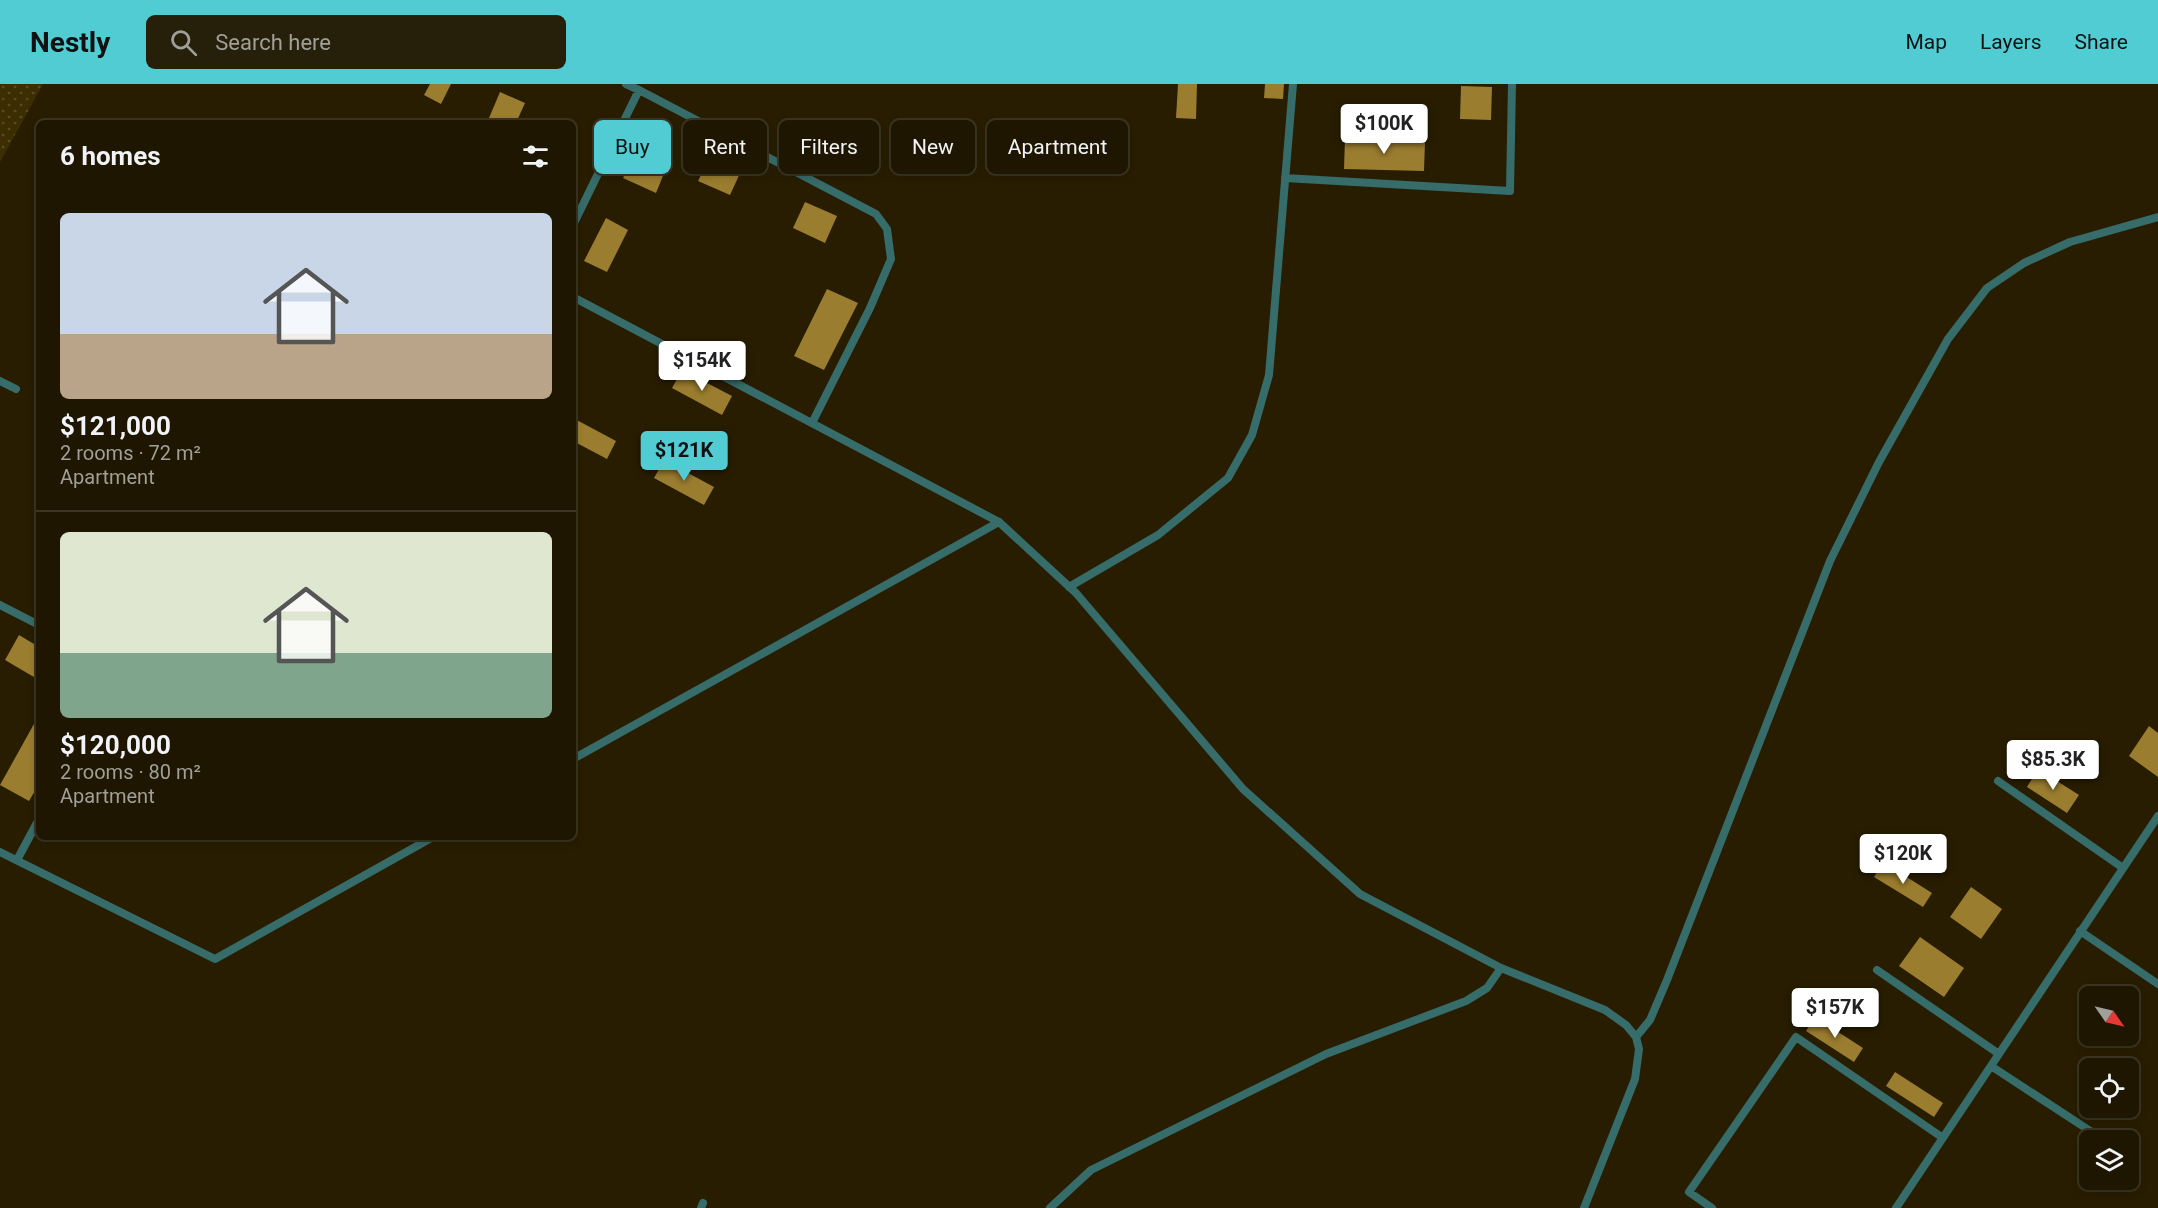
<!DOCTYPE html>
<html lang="en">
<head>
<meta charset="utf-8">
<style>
	:root { --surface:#1e1600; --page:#261f0a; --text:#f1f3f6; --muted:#a19f99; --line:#3c3522; --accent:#51ccd3 }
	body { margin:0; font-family:Roboto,sans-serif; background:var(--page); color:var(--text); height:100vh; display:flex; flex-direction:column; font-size:22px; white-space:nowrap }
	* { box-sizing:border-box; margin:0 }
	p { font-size:20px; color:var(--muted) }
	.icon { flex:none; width:33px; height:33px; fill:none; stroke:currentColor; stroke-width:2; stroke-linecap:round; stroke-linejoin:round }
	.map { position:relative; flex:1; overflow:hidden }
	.sheet { position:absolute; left:36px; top:36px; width:540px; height:720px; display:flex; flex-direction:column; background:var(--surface); border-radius:9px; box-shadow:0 3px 9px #0003,0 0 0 2px var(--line) }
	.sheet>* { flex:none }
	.hud { position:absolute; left:594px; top:36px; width:570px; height:54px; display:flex; gap:12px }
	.needle { width:39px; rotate:124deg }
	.controls { position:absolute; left:2079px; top:902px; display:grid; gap:12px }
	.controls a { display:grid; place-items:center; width:60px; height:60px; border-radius:9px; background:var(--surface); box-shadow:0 3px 9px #0003,0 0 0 2px var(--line); font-size:30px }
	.price { position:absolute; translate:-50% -51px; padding:0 14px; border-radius:6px; background:#fff; color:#222; font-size:20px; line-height:39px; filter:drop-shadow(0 2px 3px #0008) }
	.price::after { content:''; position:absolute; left:50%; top:36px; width:18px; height:14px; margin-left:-9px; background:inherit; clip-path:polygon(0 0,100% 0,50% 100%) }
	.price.selected { background:var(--accent); color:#111 }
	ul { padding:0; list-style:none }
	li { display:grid; align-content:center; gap:12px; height:318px; padding:0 24px }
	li+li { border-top:2px solid var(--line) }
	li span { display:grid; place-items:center; height:186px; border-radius:9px; color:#555 }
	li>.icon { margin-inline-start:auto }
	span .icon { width:108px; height:108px; fill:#fffc; stroke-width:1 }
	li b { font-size:26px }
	h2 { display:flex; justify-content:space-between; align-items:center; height:72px; padding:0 24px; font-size:26px }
	.pill { padding:0 21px; border-radius:9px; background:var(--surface); box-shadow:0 3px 9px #0003,0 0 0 2px var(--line); font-size:21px; line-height:54px }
	.pill.selected { background:var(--accent); color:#111 }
	header { display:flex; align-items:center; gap:36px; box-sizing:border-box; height:84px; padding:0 30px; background:var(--accent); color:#111 }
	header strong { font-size:28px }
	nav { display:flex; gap:33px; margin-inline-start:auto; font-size:21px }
	.search { width:420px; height:54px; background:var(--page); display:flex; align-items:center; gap:15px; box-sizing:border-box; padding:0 21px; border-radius:9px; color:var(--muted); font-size:22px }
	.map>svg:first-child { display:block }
</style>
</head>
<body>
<header>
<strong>Nestly</strong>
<div class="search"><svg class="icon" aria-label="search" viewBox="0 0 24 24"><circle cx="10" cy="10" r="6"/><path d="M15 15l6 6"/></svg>Search here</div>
<nav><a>Map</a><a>Layers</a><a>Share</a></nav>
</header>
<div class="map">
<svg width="2158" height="1124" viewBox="0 0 2158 1124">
	<defs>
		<pattern id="grass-dots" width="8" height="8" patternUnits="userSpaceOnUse" patternTransform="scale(1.5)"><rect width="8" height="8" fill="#3c2d03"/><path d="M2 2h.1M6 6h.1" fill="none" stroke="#584b26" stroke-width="1.8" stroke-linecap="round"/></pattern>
	</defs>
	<rect width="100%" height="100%" fill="#281d00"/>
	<path fill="url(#grass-dots)" d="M0,0H43L0,78Z"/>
	<path fill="#9b7d2f" d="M430,0H451L441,20L424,11Z
		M1178,0H1197L1196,35L1176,34Z
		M1265,0H1284L1283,15L1264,14Z
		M1461,2L1492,3L1491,36L1460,35Z
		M500,8L525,19L516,39H501L489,34Z
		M1345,54L1425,57L1424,87L1344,85Z
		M636,68L667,82L656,109L623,94Z
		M711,71L742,85L730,111L698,97Z
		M805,118L837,132L825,159L793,144Z
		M606,134L628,146L607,188L584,177Z
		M827,205L858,219L824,286L794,272Z
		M682,286L732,312L722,331L672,304Z
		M573,334L616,357L607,375L573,357Z
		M664,376L714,403L704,421L654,394Z
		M19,551L39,563V596L5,576Z
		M39,631V700L29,717L0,701Z
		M2149,642L2158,649V693L2129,672Z
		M2038,685L2079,711L2067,729L2027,703Z
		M1883,778L1932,809L1923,823L1874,793Z
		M1971,803L2002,825L1981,855L1950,833Z
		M1920,853L1964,884L1944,913L1899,882Z
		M1815,933L1863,964L1854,978L1806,947Z
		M1895,988L1943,1019L1934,1033L1886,1002Z"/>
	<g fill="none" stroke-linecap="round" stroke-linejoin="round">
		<path stroke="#366c6a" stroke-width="8" d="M626,0L639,6
			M1285,94L1510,107L1512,0
			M573,141L639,6L876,130L887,145L891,175L870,224L812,339
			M573,213L999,438L1076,509L1243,705L1360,810L1501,884L1605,926L1626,941L1636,953L1639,965L1635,995L1584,1124
			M0,297L16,305
			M1069,503L1158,451L1228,394L1252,351L1269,291L1293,0
			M0,521L39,541
			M573,675L999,438
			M1998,697L2123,784
			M0,768L215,875L433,753
			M17,776L39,735
			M2080,847L2158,900
			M1877,886L1999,970
			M1636,953L1650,936L1667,896L1830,477L1879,378L1948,255L1987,204L2024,179L2070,158L2158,133
			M1991,982L2104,1056
			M2128,1072L2129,1073
			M701,1124L703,1119
			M1050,1124L1091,1086L1326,970L1466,917L1487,904L1501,884
			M1712,1124L1689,1108L1796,953L1943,1054
			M1896,1124L2158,732"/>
	</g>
</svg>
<div class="controls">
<a><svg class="needle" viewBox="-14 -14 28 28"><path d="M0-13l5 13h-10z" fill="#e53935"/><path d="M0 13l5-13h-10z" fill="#a19f99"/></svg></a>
<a><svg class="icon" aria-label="locate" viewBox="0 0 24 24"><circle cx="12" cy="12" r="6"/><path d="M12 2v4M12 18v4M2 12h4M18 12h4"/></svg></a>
<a><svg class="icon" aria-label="layers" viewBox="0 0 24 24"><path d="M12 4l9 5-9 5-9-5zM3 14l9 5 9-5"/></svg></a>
</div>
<b class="price" style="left:1384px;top:71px">$100K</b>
<b class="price" style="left:702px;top:308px">$154K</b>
<b class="price selected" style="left:684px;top:398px">$121K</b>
<b class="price" style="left:2053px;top:707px">$85.3K</b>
<b class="price" style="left:1903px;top:801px">$120K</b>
<b class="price" style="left:1835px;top:955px">$157K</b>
<div class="hud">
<a class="pill selected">Buy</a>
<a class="pill">Rent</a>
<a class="pill">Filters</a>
<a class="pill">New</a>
<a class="pill">Apartment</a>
</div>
<section class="sheet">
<h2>6 homes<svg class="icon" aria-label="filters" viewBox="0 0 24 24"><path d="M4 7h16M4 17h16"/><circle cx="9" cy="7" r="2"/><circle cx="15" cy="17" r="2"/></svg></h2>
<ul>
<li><span style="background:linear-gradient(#c9d6e8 65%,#b9a48a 0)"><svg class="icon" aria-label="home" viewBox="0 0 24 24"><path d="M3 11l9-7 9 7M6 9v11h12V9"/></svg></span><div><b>$121,000</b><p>2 rooms · 72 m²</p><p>Apartment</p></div></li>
<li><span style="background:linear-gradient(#dfe7d0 65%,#7fa58c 0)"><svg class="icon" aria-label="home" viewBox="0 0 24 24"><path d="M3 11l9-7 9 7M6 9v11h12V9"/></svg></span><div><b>$120,000</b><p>2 rooms · 80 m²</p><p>Apartment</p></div></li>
</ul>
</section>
</div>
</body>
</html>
